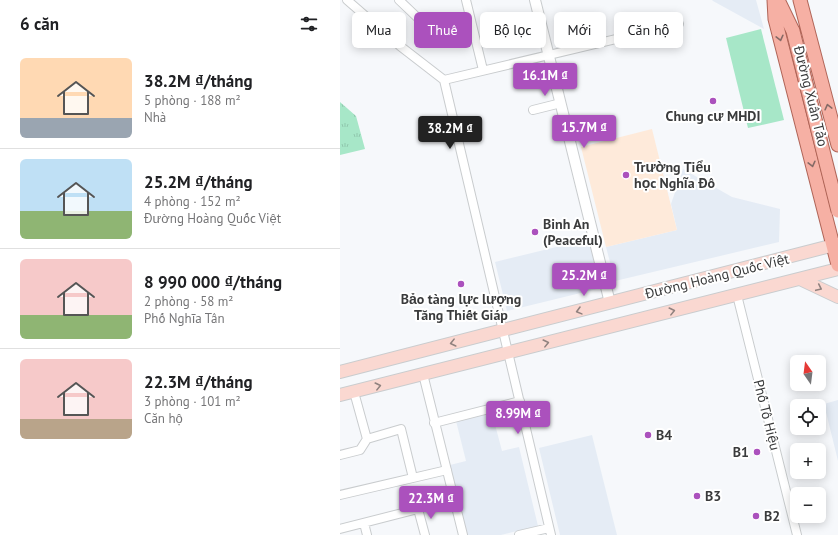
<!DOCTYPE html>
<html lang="vi">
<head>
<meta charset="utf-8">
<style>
	:root { --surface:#fff; --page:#f6f6f6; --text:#202124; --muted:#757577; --line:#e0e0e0; --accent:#ab51bd }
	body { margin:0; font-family:"PT Sans",sans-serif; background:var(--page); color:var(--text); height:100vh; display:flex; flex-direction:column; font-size:15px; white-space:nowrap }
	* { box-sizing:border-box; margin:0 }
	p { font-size:13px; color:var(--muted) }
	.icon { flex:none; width:22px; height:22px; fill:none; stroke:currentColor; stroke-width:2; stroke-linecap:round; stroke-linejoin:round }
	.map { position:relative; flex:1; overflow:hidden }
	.drawer { display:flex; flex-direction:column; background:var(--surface); width:340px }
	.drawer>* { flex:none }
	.hud { position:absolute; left:12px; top:12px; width:380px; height:36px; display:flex; gap:8px }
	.needle { width:26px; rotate:346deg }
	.tools { position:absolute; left:450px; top:355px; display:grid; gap:8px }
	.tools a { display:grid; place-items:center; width:36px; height:36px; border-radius:6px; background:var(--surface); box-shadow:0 2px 10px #0003; font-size:20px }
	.price { position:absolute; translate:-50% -34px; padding:0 9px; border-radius:4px; background:var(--accent); color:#fff; font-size:13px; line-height:26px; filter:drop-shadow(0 1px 2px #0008) }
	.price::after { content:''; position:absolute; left:50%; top:24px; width:12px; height:9px; margin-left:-6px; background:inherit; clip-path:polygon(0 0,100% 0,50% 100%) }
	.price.current { background:#222; color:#fff }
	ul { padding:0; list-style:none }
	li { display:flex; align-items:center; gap:12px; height:100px; padding:0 20px }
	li+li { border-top:1px solid var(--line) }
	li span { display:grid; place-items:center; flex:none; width:112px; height:80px; border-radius:6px; color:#555 }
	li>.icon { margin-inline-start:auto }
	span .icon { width:48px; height:48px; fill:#fffc; stroke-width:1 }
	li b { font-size:17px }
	h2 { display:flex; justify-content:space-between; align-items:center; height:48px; padding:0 20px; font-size:17px }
	.pill { padding:0 14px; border-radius:6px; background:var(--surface); box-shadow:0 2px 10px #0003; font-size:14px; line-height:36px }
	.pill.current { background:var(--accent); color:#fff }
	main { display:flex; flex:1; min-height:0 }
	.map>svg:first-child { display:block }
</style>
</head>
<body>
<main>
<section class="drawer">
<h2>6 căn<svg class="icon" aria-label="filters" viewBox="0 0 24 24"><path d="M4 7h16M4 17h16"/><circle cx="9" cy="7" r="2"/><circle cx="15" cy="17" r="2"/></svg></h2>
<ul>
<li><span style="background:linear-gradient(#ffd9b3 75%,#9aa5b1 0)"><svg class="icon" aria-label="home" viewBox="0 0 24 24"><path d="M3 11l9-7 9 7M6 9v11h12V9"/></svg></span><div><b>38.2M ₫/tháng</b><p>5 phòng · 188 m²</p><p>Nhà</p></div></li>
<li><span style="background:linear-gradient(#bfe0f5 65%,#8fb573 0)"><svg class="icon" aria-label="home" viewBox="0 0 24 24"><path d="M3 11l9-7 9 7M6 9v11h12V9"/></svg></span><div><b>25.2M ₫/tháng</b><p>4 phòng · 152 m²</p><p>Đường Hoàng Quốc Việt</p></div></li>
<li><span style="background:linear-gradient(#f6c9c9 70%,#8fb573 0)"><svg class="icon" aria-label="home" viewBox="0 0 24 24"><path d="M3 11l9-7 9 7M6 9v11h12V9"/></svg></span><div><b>8 990 000 ₫/tháng</b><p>2 phòng · 58 m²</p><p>Phố Nghĩa Tân</p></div></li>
<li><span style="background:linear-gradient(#f6c9c9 75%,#b9a48a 0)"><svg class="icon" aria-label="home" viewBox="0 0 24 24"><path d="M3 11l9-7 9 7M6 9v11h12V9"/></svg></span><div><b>22.3M ₫/tháng</b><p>3 phòng · 101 m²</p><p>Căn hộ</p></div></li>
</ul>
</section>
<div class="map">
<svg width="498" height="535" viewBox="0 0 498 535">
	<defs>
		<pattern id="grass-tufts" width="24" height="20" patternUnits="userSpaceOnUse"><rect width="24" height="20" fill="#a7e7c8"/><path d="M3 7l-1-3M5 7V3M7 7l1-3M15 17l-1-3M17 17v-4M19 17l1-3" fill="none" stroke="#90c7ad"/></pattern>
	</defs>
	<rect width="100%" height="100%" fill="#f6f8fb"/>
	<path fill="#e5ecf5" d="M372,0H416L424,29L373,1Z
		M343,169L392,197L440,209L439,242L275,281L266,247L337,230L331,204Z
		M249,239L261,288L167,311L155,262Z
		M498,400V461L484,404Z
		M152,413L162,451L179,447L198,526L161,535H127L110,465L126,461L116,421Z
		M252,435L277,535H220L199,448Z"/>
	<path fill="#feeada" d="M312,129L337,230L266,247L241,147Z"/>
	<path fill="url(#grass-tufts)" d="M0,102L16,116L25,149L0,155Z"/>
	<path fill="#a7e7c8" d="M421,29L444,120L408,128L386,38Z"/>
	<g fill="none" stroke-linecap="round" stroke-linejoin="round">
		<g stroke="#c9ccce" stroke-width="10">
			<path id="minor" d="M7,0L60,46L104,80L211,535
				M59,0L80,20
				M126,0L143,70
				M104,80L339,24
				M193,110L221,103
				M397,295L457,535
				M83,374L123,535
				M14,392L27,439
				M94,423L180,401
				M0,455L20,450L27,439L61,429L73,478
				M0,495L107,470
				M24,523L27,535
				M0,529L78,509L85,535
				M179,535L209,528"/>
		</g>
		<g stroke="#c9ccce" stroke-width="12">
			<path id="tertiary" d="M195,0L270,303"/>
		</g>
		<g stroke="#c9ccce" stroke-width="14">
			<path id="secondary" d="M460,279L498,297
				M0,372L498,244
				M0,395L498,269"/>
		</g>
		<g stroke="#b06558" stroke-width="15">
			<path id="primary" d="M434,0L435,19L498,265
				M438,0L453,31
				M460,0L498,145"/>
		</g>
		<use href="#minor" stroke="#fff" stroke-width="8"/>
		<use href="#tertiary" stroke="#fff" stroke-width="10"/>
		<use href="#secondary" stroke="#fad8d1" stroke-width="12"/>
		<use href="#primary" stroke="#f6b0a4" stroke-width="13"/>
		<g stroke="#b06558" stroke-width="15" stroke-linecap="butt">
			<path id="primary-bridge" d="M453,31L498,211"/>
		</g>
		<use href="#primary-bridge" stroke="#f6b0a4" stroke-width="13"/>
	</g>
	<defs><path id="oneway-chevron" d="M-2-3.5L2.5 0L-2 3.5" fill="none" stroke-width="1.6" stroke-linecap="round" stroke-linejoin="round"/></defs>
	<g stroke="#856a66">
		<use href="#oneway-chevron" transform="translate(440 38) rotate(76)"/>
		<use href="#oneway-chevron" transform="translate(488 107) rotate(-104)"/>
		<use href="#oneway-chevron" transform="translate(472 164) rotate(76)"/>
	</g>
	<g stroke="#90827f">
		<use href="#oneway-chevron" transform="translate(479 288) rotate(25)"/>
		<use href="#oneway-chevron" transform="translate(239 311) rotate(165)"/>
		<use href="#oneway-chevron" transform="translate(332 311) rotate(-14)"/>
		<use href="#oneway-chevron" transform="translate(113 343) rotate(166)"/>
		<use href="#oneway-chevron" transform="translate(206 343) rotate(-14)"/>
		<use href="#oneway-chevron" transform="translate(38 386) rotate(-14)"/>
	</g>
	<g fill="#ab51bd" stroke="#fff" stroke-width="1.5">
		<circle cx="373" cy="101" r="4"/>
		<circle cx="286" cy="175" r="4"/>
		<circle cx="195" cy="232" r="4"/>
		<circle cx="121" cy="284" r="4"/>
		<circle cx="308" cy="435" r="4"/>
		<circle cx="417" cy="452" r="4"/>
		<circle cx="357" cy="496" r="4"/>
		<circle cx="416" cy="516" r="4"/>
	</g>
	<g text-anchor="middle" stroke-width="4" stroke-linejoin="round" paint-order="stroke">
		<g font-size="14" fill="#3a3b3c" stroke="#fff">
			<text transform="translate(471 96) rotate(76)" y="5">Đường Xuân Tảo</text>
			<text transform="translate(377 276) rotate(-14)" y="5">Đường Hoàng Quốc Việt</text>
			<text transform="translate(427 415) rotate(76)" y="5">Phố Tô Hiệu</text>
		</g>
		<g font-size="14" font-weight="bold" fill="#3a3b3c" stroke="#fff" text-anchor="start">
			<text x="373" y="121" text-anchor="middle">Chung cư MHDI</text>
			<text x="294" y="172">Trường Tiểu<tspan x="294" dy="16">học Nghĩa Đô</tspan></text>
			<text x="203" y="229">Binh An<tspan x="203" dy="16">(Peaceful)</tspan></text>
			<text x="121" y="304" text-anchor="middle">Bảo tàng lực lượng<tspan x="121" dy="16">Tăng Thiết Giáp</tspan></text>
			<text x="316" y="440">B4</text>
			<text x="409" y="457" text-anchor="end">B1</text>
			<text x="365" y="501">B3</text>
			<text x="424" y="521">B2</text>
		</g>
	</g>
</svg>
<div class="tools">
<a><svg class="needle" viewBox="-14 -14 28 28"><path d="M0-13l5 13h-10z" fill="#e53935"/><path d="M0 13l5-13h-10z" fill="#757577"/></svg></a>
<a><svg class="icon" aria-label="locate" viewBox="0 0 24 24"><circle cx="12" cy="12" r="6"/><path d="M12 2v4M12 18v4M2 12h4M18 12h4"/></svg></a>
<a>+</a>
<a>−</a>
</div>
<b class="price" style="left:205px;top:97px">16.1M ₫</b>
<b class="price" style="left:244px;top:149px">15.7M ₫</b>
<b class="price current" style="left:110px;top:150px">38.2M ₫</b>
<b class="price" style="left:244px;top:297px">25.2M ₫</b>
<b class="price" style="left:178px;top:435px">8.99M ₫</b>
<b class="price" style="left:91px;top:520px">22.3M ₫</b>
<div class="hud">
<a class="pill">Mua</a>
<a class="pill current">Thuê</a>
<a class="pill">Bộ lọc</a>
<a class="pill">Mới</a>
<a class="pill">Căn hộ</a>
</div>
</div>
</main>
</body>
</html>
